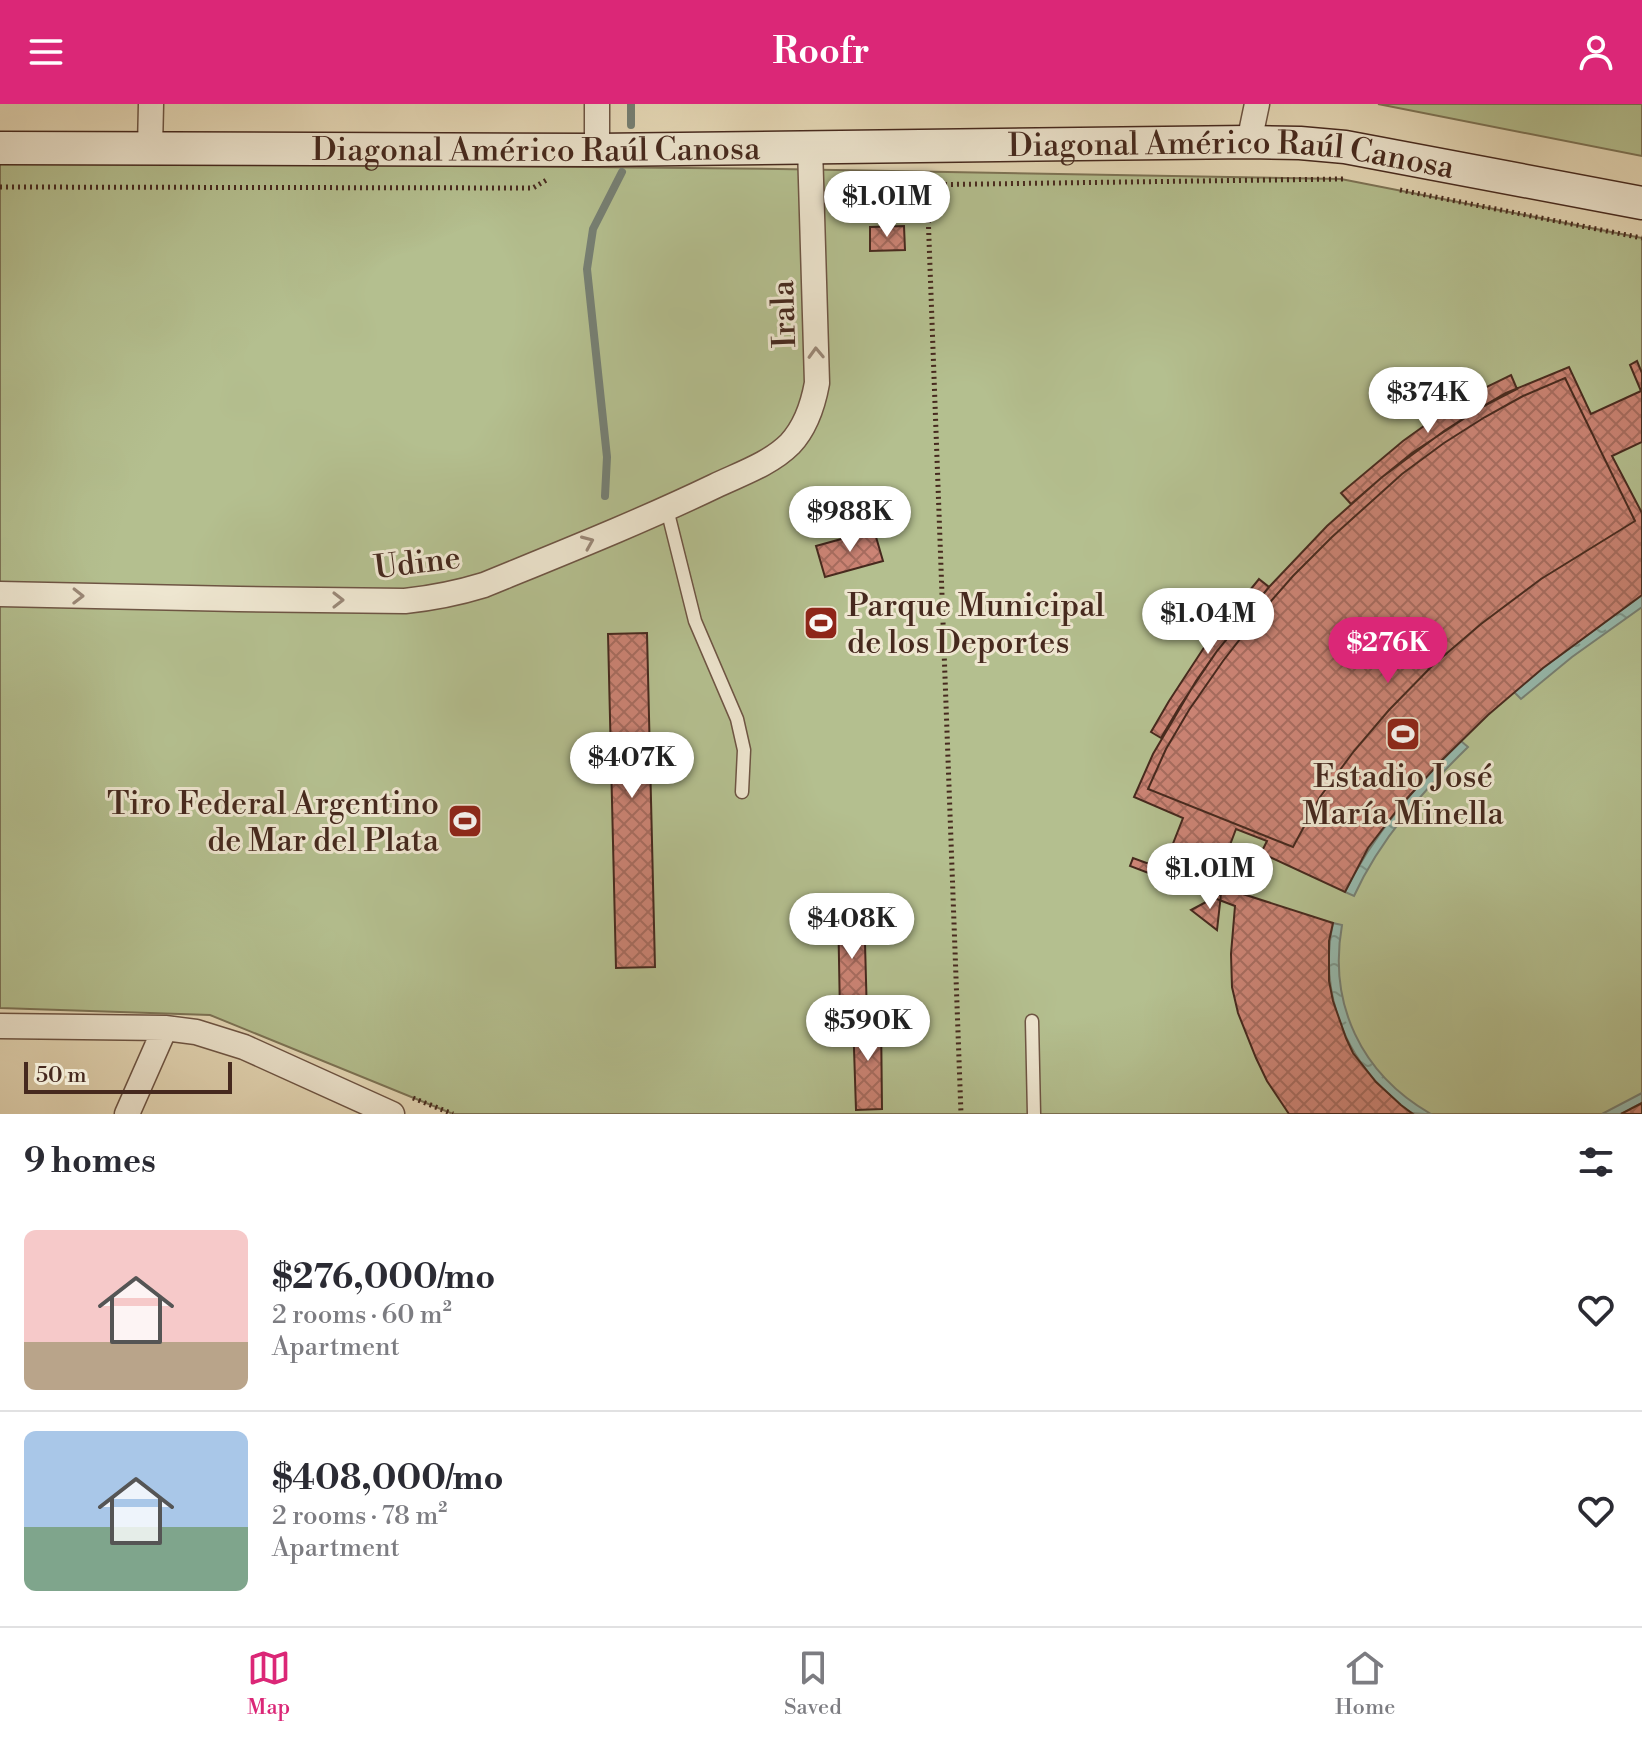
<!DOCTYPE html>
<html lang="en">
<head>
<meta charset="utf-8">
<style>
	:root { --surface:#fff; --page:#f7f7f7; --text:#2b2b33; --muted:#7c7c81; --line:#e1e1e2; --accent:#db2777 }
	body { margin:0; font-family:"Libre Bodoni",serif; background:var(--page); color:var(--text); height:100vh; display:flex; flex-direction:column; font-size:30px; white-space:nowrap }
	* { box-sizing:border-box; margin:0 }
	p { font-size:26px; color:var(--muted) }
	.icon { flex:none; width:44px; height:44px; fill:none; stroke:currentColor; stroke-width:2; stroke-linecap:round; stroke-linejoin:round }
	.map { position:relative; height:1010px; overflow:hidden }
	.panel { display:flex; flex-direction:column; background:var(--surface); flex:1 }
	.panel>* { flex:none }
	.scale { position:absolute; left:24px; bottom:20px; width:208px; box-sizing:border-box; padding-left:8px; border:4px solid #46291e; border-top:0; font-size:22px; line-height:28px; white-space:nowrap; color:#46291e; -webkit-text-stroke:6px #eee6d0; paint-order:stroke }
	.price { position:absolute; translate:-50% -68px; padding:0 18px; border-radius:28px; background:#fff; color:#222; font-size:26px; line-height:52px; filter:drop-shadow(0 2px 4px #0008) }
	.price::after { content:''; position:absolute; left:50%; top:48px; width:24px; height:18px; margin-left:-12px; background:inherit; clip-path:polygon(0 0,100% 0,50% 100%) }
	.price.selected { background:var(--accent); color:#fff }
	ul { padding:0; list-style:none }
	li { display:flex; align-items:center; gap:24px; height:200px; padding:0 24px }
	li+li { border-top:2px solid var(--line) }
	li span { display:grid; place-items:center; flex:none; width:224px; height:160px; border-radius:12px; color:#555 }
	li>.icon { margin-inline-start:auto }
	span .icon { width:96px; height:96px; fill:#fffc; stroke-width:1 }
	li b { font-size:34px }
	h2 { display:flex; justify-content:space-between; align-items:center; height:96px; padding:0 24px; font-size:34px }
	header { display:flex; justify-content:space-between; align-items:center; height:104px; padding:0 24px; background:var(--accent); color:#fff; font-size:36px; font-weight:600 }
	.tab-bar { display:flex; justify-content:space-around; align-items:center; height:112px; border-top:2px solid var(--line); background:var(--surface); font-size:22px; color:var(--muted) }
	.tab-bar a { display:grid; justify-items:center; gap:4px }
	.tab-bar .selected { color:var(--accent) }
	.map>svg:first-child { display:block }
</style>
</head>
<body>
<header><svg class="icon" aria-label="menu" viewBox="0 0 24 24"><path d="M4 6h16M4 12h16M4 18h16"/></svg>Roofr<svg class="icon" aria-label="person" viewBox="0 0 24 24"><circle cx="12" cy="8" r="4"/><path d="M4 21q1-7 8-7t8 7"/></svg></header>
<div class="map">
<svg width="1642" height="1010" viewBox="0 0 1642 1010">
	<defs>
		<pattern id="water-ripples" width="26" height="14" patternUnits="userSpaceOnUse" patternTransform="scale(2)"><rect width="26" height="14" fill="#96baae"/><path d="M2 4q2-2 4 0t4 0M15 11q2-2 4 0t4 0" fill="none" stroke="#7c978d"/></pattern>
		<pattern id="building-cross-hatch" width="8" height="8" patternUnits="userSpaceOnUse" patternTransform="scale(2)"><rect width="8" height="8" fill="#cc8475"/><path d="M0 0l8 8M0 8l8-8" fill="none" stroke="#a76c5f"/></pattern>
	</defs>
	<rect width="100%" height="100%" fill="#e5d8b6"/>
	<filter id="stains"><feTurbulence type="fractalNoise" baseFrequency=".0025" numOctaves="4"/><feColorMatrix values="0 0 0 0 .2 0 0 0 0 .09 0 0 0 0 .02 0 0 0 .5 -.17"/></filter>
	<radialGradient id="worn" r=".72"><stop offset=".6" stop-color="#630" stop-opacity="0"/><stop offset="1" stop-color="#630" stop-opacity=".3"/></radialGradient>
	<path fill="#b4bf8f" stroke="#7d7456" stroke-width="2" d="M1378,0H1642V52Z
		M0,57L779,65L1341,75L1642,134V1010H453L210,911L0,904Z"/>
	<path fill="url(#water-ripples)" stroke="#768074" stroke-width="2" d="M1642,491V503L1572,553L1521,595L1514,588L1543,564Z
		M1461,637L1468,643C1423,687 1380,735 1354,792L1345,788C1373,730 1416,682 1461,637Z
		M1333,819L1342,821C1328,900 1361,970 1431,1010C1425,1010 1417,1010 1412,1009C1402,1005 1391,993 1383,985C1339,941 1320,880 1333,819Z
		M1642,989V999L1621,1010H1602Z"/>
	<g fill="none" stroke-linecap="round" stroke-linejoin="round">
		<path stroke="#768074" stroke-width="8" d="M631,0V21
			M605,392L607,353L587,165L593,125L622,68"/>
	</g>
	<path fill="url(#building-cross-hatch)" stroke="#46291e" stroke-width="2" d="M904,122L905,146L870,147V123Z
		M1637,257L1642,269V338L1612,352L1642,409V491L1543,564L1488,611L1443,655L1401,701L1368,744L1345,788L1261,749L1267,737L1236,725L1215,781L1333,819L1329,837V877L1333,897L1346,934L1353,949L1376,978L1401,1001L1413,1010H1289L1267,977L1256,954L1238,909L1232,883L1231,850L1235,802L1130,762L1133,754L1163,765L1183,714L1134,693L1153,650L1196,577L1217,547L1269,483L1327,422L1381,374L1412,349L1480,304L1506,289L1569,263L1591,310L1641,287L1630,261Z
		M1511,271L1517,285L1480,304L1444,327L1381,374L1351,400L1341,389L1403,337L1435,314L1472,290Z
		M1565,274L1635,417L1541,475L1481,520L1432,562L1389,606L1354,647L1320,693L1293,743L1148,685L1166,645L1189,606L1223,557L1258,512L1293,472L1332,433L1402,370L1444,339L1485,313L1523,292Z
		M874,426L883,457L825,473L816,442Z
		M1259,475L1269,483L1217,547L1180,602L1161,634L1151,628L1169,597L1207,539Z
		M647,529L655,863L616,864L608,530Z
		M1221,790L1217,826L1191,806Z
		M838,801L864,802L867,913L840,911Z
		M881,912L882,1005L856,1006L853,914Z
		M1642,999V1010H1621Z"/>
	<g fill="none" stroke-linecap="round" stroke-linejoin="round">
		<g stroke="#6e5544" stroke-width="15">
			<path id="lane" d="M667,405L695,517L737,615L744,646L742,688
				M1032,917L1034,1010"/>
		</g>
		<g stroke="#6e5544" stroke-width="27">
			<path id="street" d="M1249,38L1257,0
				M150,44L151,0
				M597,46V0
				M0,490L238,495L405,497C433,494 458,489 484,481C562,449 640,418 715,382C740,370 770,360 790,340C806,323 813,301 817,279L810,43
				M0,922L165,924L196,928L244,943L392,1010
				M127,1010L165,924"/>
		</g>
		<g stroke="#46291e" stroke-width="35">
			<g id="secondary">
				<path id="s1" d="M0,44L597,46L1249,38L1300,39L1345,43L1642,99"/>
			</g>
		</g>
		<path stroke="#46291e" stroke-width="5" stroke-dasharray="2 4" stroke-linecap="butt" d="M927,81L961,1010
			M837,82L1343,75
			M0,83L533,84L548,75
			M1400,86L1642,134
			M413,994L453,1010"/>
		<use href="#lane" stroke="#eee6d0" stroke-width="12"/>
		<use href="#street" stroke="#eee6d0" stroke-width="24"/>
		<use href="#secondary" stroke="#eee6d0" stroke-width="32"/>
	</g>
	<defs><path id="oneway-chevron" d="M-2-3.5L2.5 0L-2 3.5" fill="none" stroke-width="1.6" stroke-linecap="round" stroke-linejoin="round" transform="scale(2)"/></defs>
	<g stroke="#9a8877">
		<use href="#oneway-chevron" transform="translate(816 249) rotate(-92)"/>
		<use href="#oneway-chevron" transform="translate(588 438) rotate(-23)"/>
		<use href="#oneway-chevron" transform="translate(78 492) rotate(1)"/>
		<use href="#oneway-chevron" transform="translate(338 496)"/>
	</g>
	<defs>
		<g id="stadium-square" transform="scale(1.8)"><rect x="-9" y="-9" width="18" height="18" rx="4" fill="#8f2418" stroke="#eee6d0"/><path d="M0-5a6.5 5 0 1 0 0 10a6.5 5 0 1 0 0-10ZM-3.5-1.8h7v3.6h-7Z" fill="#fff"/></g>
	</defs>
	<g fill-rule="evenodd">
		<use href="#stadium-square" x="821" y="519"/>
		<use href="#stadium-square" x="1403" y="630"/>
		<use href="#stadium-square" x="465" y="717"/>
	</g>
	<g text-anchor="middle" stroke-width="6" stroke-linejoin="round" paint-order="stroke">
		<g font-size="32" fill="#46291e" stroke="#eee6d0">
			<text dy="11" stroke="none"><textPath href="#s1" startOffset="536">Diagonal Américo Raúl Canosa</textPath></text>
			<text dy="11" stroke="none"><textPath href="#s1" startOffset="1232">Diagonal Américo Raúl Canosa</textPath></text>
			<text transform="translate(783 210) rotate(-92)" y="11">Irala</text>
			<text transform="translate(417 458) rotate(-7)" y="11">Udine</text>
		</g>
		<g font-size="32" fill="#46291e" stroke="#eee6d0" text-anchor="start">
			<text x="847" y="512">Parque Municipal<tspan x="847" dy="37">de los Deportes</tspan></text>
			<text x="1403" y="683" text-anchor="middle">Estadio José<tspan x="1403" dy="37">María Minella</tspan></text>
			<text x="439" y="710" text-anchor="end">Tiro Federal Argentino<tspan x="439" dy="37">de Mar del Plata</tspan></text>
		</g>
	</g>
	<rect width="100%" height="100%" filter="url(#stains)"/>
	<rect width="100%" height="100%" fill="url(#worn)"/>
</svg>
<div class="scale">50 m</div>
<b class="price" style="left:887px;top:135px">$1.01M</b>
<b class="price" style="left:1428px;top:331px">$374K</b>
<b class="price" style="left:850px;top:450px">$988K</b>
<b class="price" style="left:1208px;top:552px">$1.04M</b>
<b class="price selected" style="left:1388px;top:581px">$276K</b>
<b class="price" style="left:632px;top:696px">$407K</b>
<b class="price" style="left:1210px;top:807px">$1.01M</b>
<b class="price" style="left:852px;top:857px">$408K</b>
<b class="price" style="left:868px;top:959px">$590K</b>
</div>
<section class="panel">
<h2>9 homes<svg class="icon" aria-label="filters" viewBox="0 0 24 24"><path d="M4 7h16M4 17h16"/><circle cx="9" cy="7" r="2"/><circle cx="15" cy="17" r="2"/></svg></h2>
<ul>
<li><span style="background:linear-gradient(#f6c9c9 70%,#b9a48a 0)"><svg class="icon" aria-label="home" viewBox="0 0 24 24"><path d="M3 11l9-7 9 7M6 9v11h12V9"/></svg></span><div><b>$276,000/mo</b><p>2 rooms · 60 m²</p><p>Apartment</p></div><svg class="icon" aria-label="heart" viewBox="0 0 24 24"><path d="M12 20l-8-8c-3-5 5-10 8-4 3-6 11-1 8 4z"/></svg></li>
<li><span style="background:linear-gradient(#a9c7e8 60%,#7fa58c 0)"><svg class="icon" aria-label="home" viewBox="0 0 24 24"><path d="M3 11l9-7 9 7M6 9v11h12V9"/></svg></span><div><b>$408,000/mo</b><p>2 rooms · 78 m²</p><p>Apartment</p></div><svg class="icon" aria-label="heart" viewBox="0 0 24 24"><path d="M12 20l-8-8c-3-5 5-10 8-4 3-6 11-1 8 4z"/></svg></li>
</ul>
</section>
<nav class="tab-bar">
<a class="selected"><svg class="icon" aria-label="map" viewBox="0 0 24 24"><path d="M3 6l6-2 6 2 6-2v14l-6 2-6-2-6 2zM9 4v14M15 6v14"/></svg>Map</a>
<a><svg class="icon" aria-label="saved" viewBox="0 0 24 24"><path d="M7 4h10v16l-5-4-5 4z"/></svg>Saved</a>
<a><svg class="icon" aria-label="home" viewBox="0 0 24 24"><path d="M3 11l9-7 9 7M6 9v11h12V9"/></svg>Home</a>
</nav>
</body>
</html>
